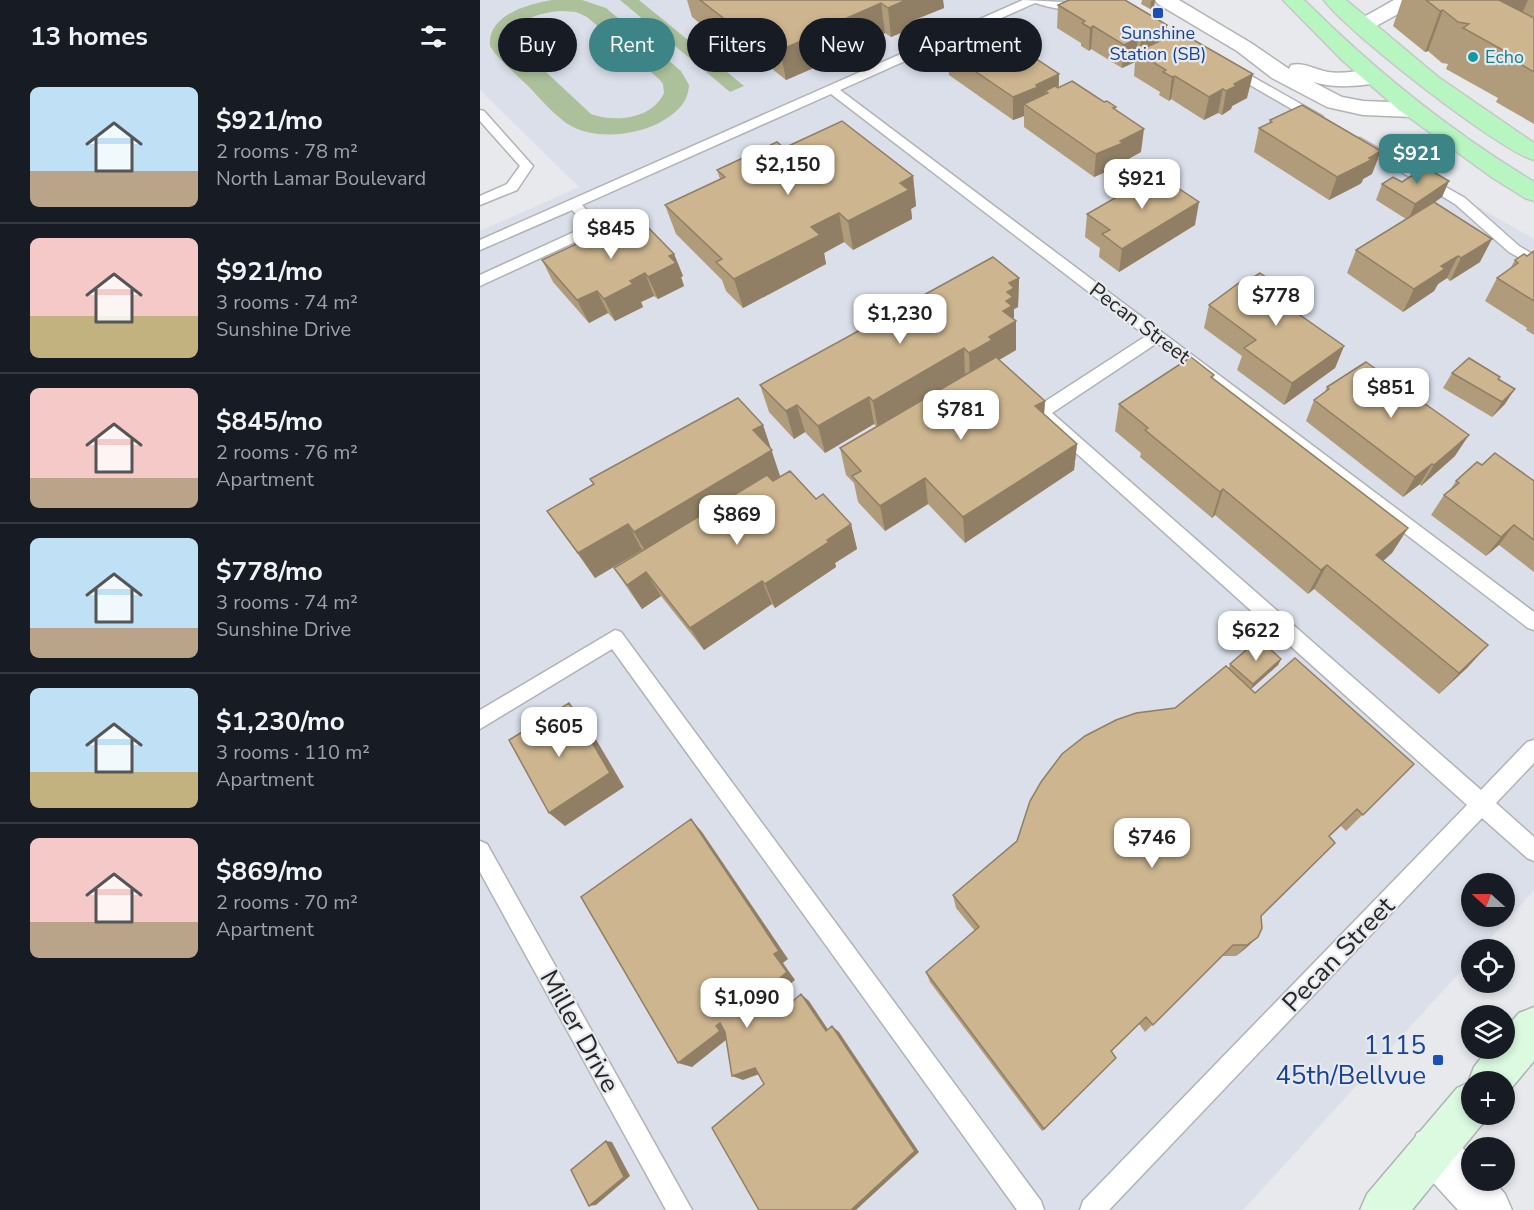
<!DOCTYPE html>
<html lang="en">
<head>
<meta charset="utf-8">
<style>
	:root { --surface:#171b24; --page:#20242c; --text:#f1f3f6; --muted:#9ea1a6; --line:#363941; --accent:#3c8485 }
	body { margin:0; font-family:"Nunito Sans",sans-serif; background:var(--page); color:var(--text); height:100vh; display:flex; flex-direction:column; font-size:22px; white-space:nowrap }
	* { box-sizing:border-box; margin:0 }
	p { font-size:20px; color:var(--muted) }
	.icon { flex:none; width:33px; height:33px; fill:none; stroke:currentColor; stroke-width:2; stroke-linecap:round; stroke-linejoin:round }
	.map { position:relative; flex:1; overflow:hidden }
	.panel { display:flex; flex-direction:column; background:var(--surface); width:480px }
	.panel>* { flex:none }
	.top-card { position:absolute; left:18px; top:18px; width:570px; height:54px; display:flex; gap:12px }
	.needle { width:39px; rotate:291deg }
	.fabs { position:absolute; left:981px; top:873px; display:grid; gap:12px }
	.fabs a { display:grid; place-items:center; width:54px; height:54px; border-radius:50%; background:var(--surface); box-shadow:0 3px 9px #0003; font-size:30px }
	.price { position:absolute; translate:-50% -51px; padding:0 14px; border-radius:12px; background:#fff; color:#222; font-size:20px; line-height:39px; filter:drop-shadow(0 2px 3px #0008) }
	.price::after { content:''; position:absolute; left:50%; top:36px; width:18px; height:14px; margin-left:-9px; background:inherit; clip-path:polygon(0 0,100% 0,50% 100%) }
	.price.selected { background:var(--accent); color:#fff }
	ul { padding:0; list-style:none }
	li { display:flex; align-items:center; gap:18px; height:150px; padding:0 30px }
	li+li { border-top:2px solid var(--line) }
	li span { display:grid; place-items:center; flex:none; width:168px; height:120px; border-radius:9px; color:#555 }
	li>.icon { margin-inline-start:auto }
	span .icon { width:72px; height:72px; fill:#fffc; stroke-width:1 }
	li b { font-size:26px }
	h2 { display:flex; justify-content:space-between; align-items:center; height:72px; padding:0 30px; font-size:26px }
	.pill { padding:0 21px; border-radius:27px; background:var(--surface); box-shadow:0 3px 9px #0003; font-size:21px; line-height:54px }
	.pill.selected { background:var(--accent); color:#fff }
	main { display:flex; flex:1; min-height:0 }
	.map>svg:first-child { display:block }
</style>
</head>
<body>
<main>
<section class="panel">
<h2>13 homes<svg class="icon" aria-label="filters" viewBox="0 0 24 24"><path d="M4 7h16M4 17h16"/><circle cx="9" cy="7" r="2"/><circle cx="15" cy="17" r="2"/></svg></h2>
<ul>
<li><span style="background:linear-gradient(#bfe0f5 70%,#b9a48a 0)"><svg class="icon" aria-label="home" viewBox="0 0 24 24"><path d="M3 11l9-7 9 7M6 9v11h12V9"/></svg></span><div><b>$921/mo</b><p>2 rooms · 78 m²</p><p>North Lamar Boulevard</p></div></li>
<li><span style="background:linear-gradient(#f6c9c9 65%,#c2b280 0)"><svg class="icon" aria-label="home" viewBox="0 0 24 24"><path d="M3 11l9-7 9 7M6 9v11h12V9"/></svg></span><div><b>$921/mo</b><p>3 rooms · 74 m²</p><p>Sunshine Drive</p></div></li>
<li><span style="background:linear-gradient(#f6c9c9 75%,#b9a48a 0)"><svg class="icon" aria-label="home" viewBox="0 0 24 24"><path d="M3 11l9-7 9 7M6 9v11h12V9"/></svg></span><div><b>$845/mo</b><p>2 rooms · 76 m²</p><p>Apartment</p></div></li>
<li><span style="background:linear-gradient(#bfe0f5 75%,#b9a48a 0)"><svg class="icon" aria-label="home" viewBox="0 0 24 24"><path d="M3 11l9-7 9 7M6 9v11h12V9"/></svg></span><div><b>$778/mo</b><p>3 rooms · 74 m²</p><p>Sunshine Drive</p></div></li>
<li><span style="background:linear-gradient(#bfe0f5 70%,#c2b280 0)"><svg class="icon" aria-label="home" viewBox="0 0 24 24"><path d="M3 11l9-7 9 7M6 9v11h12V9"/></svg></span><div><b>$1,230/mo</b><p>3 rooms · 110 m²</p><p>Apartment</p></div></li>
<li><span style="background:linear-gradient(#f6c9c9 70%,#b9a48a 0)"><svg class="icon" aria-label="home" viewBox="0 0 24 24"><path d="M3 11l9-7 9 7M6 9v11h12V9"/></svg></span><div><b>$869/mo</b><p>2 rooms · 70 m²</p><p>Apartment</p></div></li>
</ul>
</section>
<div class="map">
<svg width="1054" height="1210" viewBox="0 0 1054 1210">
	<rect width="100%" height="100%" fill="#e7e9ed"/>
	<path fill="#dadfea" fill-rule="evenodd" d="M0,0H639L1054,239V890L1001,949L992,950L991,960L763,1210H0V231L99,187L0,90ZM992,884H1024V916H992Z"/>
	<path fill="#acc19b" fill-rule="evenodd" d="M72,0H102L126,8L201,71L209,85C208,104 195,114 179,123C155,135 116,140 91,126C74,116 61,99 47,85C35,73 19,61 10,46C7,15 48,4 72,0ZM82,11L96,12L107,17L179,79L183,84L184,93C172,119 135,123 111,114L37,45L34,36C40,17 64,12 82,11Z
		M140,0H159L264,86L250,92Z"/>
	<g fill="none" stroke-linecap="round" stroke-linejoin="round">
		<g stroke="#b0b2b6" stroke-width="3">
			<path id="service" d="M543,0L603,3L609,6C596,15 569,7 555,3L360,90L1054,612V630L1048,628L677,343L572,413L1001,790L1047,742L1054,740V763L1016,803L1054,837V861L1047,858L1002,818L629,1210H600L603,1201L987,805L555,416L553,412L555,408L666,336L351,94L102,205L121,224L123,227L121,230L0,286V275L107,226L92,210L0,250V240Z
				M750,64L842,116L844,119L838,123L834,122L746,71V65Z
				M0,110L4,111L53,166L37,190L0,205V196L27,184L40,166L0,121Z
				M880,138L985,198L1039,246L1054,255V266L1029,252L975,204L876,145L874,142L876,139Z
				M135,630L141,632L561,1201L564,1210H537L132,649L0,729V710Z
				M0,841L7,844L212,1210H186L0,872Z"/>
		</g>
		<g stroke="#b0b2b6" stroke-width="3">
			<path id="minor" d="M675,0H699L771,43L809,69L811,65C825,62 835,70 848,72C865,75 883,68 900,72L903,77L900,82C880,87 853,88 833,82L862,97L883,101L933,103L941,105L944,110L941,115L933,117L883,115L847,107L792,78L757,51L678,4Z
				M914,0H939L936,4L889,30L882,32L875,30L872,26L875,22Z
				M953,1127L969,1133L992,1158V1180H1013L1025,1194L1032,1210H978L937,1165L931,1149L937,1133Z"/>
		</g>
		<g stroke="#b0b2b6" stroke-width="3">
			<path id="secondary" d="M1054,1007V1061L1024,1097V1082H992V1114H1009L1007,1118L932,1210H880L887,1194L977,1088L988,1083L994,1067L1009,1048H1024V1030L1039,1013Z"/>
		</g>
		<g stroke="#c7c7c7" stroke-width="3">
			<path id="primary" d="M803,0H824C894,70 970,131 1054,182V201L1045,198L1013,178L919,110L861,59Z
				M844,0H866L958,77L1054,143V160C1021,152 865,30 844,0Z"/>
		</g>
		<use href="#service" fill="#fff" fill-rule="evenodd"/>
		<use href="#minor" fill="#fff" fill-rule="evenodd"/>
		<use href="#secondary" fill="#dbfae0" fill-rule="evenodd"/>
		<use href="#primary" fill="#b7f6c1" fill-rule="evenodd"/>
	</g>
	<path fill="#b09c7b" d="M207,0H463L464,8L434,20L435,27L411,37L405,33L368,49V53L306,80L268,50L258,54L212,17Z
		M662,0H675L674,7L670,9L661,4Z
		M922,0H1054V124L1016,102L1018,98L966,69L968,64L962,63L948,51L945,52L913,26Z
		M578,5L686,36L767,98L752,106L751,109L742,115L738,113L724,120L691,99L689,101L679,95L680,92L654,76L655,62L642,68L611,49L609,51L601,46V43L577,28Z
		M543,50L554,54V57L579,74V88L636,107L635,110L661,152L641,163L640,166L614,177L544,127V116L533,120L469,75L467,52Z
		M790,120L892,174L883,179L882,182L880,184L849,200L774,152L779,128L789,123Z
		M304,148L433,176L436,206L431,209L432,219L373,250L364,242L344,253L346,264L263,308L246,291L242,280L196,234L185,205L240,179L237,170Z
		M969,181L962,197L954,203L1000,262L970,281L967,278L958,284L954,291L923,312L867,273L876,250L926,219L896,200L902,184L922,182Z
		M607,214L715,225L639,272L619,257L620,248L605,237Z
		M1054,251V335L1046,330L1047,328L1005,301L1017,278L1030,269L1035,260L1047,256Z
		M194,254L203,276L201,277L204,286L178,299L174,296L161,302L163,307L135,321L128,313L109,323L73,282L62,260Z
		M539,278L538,307L534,309V317L533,318L536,350L519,360L565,401L564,414L597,444L594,470L485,543L448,504L405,531L378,502L374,483L366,475L360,448L397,427L394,424L345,453L325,432L314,439L289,412L280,385Z
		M766,282L824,303L820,315L864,346L855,368L804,405L757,370L762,356L724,328L729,305Z
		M972,373L1020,377L1018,380L1025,404L1012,417L963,388Z
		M734,375L733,378L928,528L912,553L903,561L988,667L959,694L834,589L828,594L735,515L732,518L660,457L661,453L635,431L639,404Z
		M847,387L975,456L941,486L940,484L923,497L826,421L834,400L845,392Z
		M283,425L300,476L336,499L371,524L377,549L355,563L356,567L295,608L292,604L224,650L181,596L162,609L150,592L134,568L163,550H162L115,578L67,511L114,484L110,479Z
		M1002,465L1054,481V572L1019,545L1006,556L951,515L964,495L970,490L976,481Z
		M801,659L798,665L771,689L775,693L934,764L866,831L861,826L849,837L781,916L778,937L756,956H742L665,1032L659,1024L631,1052L636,1058L562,1131L450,982L446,972L495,931L476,908L473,895L695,708L749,668L750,664Z"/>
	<path fill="#907f64" d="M426,0H463L464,8L434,20L435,27L411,37L408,8Z
		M673,0H675L674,7L670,9L671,1Z
		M1016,0H1048L1040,18Z
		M401,3L405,33L368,49V53L306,80L300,50L360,21Z
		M963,10L948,51L945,52L960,11Z
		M261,20L268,50L258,54L251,24Z
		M687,25L684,48L675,40L673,54H659L661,40Z
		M613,26L611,49L609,51L610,28Z
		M658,38L655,62L642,68L644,45Z
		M579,74L578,97L565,91V103L544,104V116L533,120V97Z
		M773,74L767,98L752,106L751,109L742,115L746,91L754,84Z
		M695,76L691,99L689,101L692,77Z
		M743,89L738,113L724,120L729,97Z
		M664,129L661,152L641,163L640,166L614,177L616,154Z
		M901,151L892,174L883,179L882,182L880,184L849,200L857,177Z
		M433,176L436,206L431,209L432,219L373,250L368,221L420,183Z
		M969,181L962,197L928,220L935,204Z
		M719,202L715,225L639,272L642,249Z
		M359,213L364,242L344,253L346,264L263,308L254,279L331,227Z
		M1012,239L1000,262L970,281L981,258Z
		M194,254L203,276L201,277L204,286L178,299L168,277L189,256Z
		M978,256L967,278L958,284L954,291L923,312L934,289L961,266Z
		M165,273L174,296L161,302L163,307L135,321L124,299L150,281Z
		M539,278L538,307L534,309V317L533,318V323L536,321V350L512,364L490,381L489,353L509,337L523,311L529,283Z
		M117,291L128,313L109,323L97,300Z
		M824,303L816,325L813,310Z
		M864,346L855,368L804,405L812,383Z
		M484,348L485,377L398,429L393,401Z
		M1035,389L1025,404L1012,417L1022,402Z
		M389,397L394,424L345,453L338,426Z
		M565,401L563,428L555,406Z
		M317,405L325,432L314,439L306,411Z
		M283,425L300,476L169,557L154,532L273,430Z
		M989,435L975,456L941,486L954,465Z
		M597,444L594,470L485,543L483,517Z
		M952,464L940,484L923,497L935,477Z
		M445,478L448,504L405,531L400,506Z
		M743,489L735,515L732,518L740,492Z
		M148,524L162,550L115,578L98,553Z
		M371,524L377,549L355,563L356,567L295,608L285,584L347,540Z
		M1034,525L1019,545L1006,556L1021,537Z
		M928,528L912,553L881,580L896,555Z
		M847,565L834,589L828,594L841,570Z
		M166,572L181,596L162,609L147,585Z
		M282,581L292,604L224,650L210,628Z
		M1008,645L988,667L959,694L979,673Z
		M801,659L798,665L770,690L773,684Z
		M89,703L104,719L144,787L85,826L69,813Z
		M211,819L222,832L308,959L303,963L315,980L301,992L315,1013L306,1007L292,985L294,954Z
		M778,937L765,949L756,956L767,945Z
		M321,994L329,1001L353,1037L346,1031Z
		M240,1023L251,1036L212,1067L198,1063Z
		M352,1026L359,1032L439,1152L376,1210H371Z
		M275,1068L285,1072L263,1080L252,1076Z
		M126,1141L132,1142L150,1176L116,1205L109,1206Z"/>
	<path fill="#cdb58f" stroke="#907f64" stroke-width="1.5" d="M220,0H426L408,8L401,3L360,21L364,23L300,50L261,20L251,24Z
		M589,0H645L687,25L661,40L658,38L644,45L613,26L610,28L602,23L605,21L578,5Z
		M946,0H1019L1054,18V72L1035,61L1039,59L983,28L989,24L978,22L963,10L960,11Z
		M514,31L543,50L546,49L554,54L552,56L579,74L556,85L558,87L533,97L467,52L498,35L501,37Z
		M698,31L773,74L754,84L756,86L746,91L743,89L729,97L695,76L692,77L683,72L686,70L656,52L678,42L675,40Z
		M592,81L624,102L627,101L636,107L633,108L664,129L640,141L643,143L616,154L544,104L568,93L565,91L575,86L578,88Z
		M822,105L901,151L889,158L891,159L889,161L857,177L779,128L792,122L790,120Z
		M362,121L433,176L420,183L429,190L368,221L359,213L331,227L340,235L254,279L236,262L242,259L185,205L245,177L237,170L297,142L304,148Z
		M945,167L969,181L935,204L902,184L913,177L922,182Z
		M677,174L719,202L642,249L622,234L630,230L607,214Z
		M954,202L1012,239L981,258L978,256L961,266L965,269L934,289L876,250Z
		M157,216L194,254L189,256L196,263L168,277L165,273L150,281L153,284L124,299L117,291L97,300L62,260Z
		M1054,251V301L1017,278L1038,263L1035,260L1044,254L1047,256Z
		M513,257L539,278L529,283L534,288L527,292L533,297L526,301L532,306L523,311L536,321L509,337L512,340L489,353L484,348L393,401L389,397L338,426L317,405L306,411L280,385Z
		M780,273L824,303L813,310L864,346L812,383L764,348L776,340L729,305L763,280L766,282Z
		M516,357L565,401L555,406L597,444L483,517L445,478L400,506L372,476L381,471L360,448Z
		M711,357L734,375L731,377L928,528L896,555L1008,645L979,673L847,565L841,570L743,489L740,492L665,430L668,428L639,404Z
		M989,358L1020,377L1018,379L1035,389L1022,402L972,373Z
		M886,362L989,435L954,465L952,464L935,477L834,400L849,389L847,387Z
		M258,398L283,425L273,430L292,450L154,532L148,524L98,553L67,511L114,484L110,479Z
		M1015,453L1054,481V540L1034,525L1021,537L964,495L979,483L976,481L997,462L1002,465Z
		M310,471L336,499L343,494L371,524L347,540L349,542L285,584L282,581L210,628L166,572L147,585L134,568L287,475L293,481Z
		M779,639L801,659L773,684L750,664Z
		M815,658L934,764L883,815L877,809L849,836L855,843L781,916L782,928L778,937L767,945H753L673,1025L666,1017L631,1051L636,1058L564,1129L446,972L499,927L473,895L537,841L550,801L561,782L582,754L605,736L636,720L656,713L695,708L746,666L775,693Z
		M89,703L130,773L69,813L29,740Z
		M211,819L299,951L294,954L307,972L292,985L306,1007L321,994L346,1031L352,1026L435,1151L371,1210H279L232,1128L284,1084L275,1068L252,1076L245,1032L240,1023L236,1026L240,1031L198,1063L101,897Z
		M126,1141L144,1177L109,1206L91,1170Z"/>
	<g fill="#1a4fb4" stroke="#e7e9ed" stroke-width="2">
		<rect x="672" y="7" width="12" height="12" rx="3"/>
		<rect x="952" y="1054" width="12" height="12" rx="3"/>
	</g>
	<circle fill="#0f9aa8" stroke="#e7e9ed" stroke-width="2" cx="993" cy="57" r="6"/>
	<g text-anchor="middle" stroke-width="4.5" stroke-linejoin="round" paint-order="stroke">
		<g font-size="18" fill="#164399" stroke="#e7e9ed">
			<text x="678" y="39">Sunshine<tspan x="678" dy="21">Station (SB)</tspan></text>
		</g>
		<g font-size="18" fill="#0d838f" stroke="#e7e9ed" text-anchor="start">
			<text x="1005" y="63">Echo</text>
		</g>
		<g font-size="21" fill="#262728" stroke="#e7e9ed">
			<text transform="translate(660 323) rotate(37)" y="7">Pecan Street</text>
		</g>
		<g font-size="26" fill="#262728" stroke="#e7e9ed">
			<text transform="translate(858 954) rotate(-46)" y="9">Pecan Street</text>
			<text transform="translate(100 1031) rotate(61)" y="9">Miller Drive</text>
		</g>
		<g font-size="26" fill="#164399" stroke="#e7e9ed" text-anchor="end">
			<text x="946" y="1054">1115<tspan x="946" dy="30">45th/Bellvue</tspan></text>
		</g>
	</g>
</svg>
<div class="fabs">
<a><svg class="needle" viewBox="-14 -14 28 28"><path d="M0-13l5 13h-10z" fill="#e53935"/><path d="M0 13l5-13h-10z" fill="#9ea1a6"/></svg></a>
<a><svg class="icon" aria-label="locate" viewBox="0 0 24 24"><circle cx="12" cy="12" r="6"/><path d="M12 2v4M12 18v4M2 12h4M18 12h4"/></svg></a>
<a><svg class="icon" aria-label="layers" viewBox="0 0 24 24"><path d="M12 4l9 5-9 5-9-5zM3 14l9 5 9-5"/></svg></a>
<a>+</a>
<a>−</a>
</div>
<b class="price selected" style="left:937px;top:185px">$921</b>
<b class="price" style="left:308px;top:196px">$2,150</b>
<b class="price" style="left:662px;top:210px">$921</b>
<b class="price" style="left:131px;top:260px">$845</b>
<b class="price" style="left:796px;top:327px">$778</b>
<b class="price" style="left:420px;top:345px">$1,230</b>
<b class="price" style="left:911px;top:419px">$851</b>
<b class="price" style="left:481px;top:441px">$781</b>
<b class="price" style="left:257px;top:546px">$869</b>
<b class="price" style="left:776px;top:662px">$622</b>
<b class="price" style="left:79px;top:758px">$605</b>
<b class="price" style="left:672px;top:869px">$746</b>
<b class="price" style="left:267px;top:1029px">$1,090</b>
<div class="top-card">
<a class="pill">Buy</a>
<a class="pill selected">Rent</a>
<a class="pill">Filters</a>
<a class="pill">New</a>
<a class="pill">Apartment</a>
</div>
</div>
</main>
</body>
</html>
